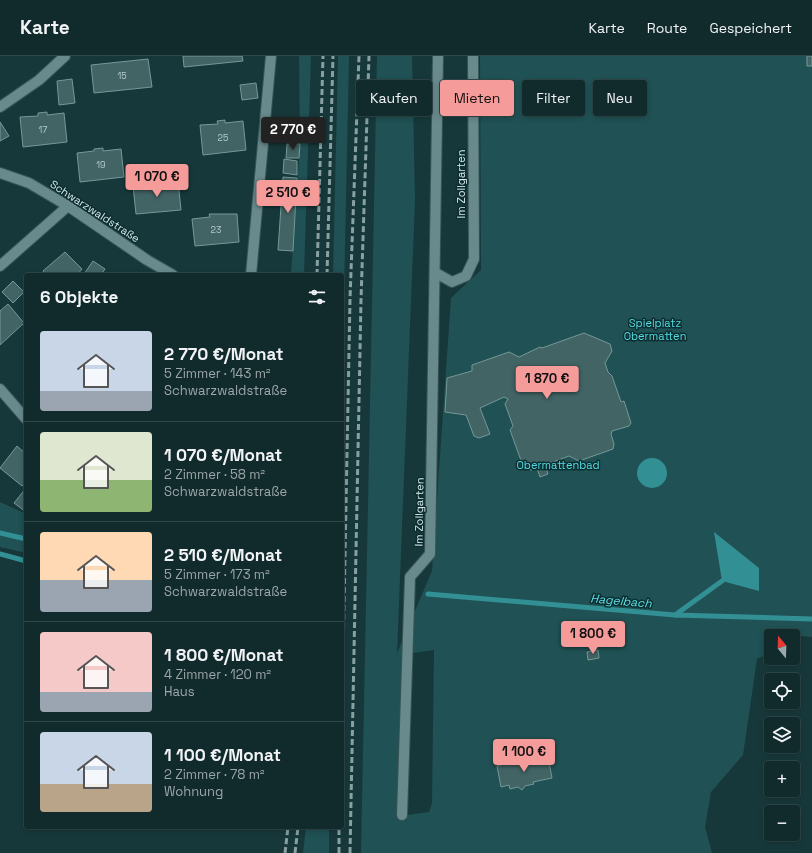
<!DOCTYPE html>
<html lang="de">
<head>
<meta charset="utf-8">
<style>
	:root { --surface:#112a2c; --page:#1a3234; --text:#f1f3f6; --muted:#9ca7a9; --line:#304648; --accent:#f59b9a }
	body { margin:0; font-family:"Space Grotesk",sans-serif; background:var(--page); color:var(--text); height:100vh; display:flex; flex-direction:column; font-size:15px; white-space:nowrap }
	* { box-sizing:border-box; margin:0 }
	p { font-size:13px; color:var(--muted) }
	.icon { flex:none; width:22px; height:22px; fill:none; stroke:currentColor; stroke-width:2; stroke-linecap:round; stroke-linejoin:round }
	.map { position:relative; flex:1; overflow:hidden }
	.side { position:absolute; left:24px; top:217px; width:320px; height:556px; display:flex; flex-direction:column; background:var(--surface); border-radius:4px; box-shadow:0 2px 6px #0003,0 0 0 1px var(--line) }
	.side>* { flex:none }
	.banner { position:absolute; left:356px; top:24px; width:380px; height:36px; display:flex; gap:8px }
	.needle { width:26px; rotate:341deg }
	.fabs { position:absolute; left:764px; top:573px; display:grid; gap:8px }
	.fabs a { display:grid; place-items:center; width:36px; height:36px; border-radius:4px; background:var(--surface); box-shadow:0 2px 6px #0003,0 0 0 1px var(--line); font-size:20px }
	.price { position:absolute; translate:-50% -34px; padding:0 9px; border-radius:4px; background:var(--accent); color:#111; font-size:13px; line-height:26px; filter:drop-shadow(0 1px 2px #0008) }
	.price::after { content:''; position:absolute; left:50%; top:24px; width:12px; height:9px; margin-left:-6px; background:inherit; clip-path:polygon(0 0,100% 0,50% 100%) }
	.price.active { background:#222; color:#fff }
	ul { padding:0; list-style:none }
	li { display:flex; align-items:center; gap:12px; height:100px; padding:0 16px }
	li+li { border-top:1px solid var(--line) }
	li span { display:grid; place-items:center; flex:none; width:112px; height:80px; border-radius:4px; color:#555 }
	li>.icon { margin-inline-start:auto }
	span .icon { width:48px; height:48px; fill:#fffc; stroke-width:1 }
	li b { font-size:17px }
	h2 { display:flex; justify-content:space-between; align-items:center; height:48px; padding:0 16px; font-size:17px }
	.chip { padding:0 14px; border-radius:4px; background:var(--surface); box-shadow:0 2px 6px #0003,0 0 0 1px var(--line); font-size:14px; line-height:36px }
	.chip.active { background:var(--accent); color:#111 }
	header { display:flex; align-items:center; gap:24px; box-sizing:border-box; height:56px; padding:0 20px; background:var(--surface); border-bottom:1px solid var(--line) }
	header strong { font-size:19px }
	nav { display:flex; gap:22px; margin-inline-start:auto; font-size:14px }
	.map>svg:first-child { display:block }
</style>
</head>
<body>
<header>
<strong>Karte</strong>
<nav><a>Karte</a><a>Route</a><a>Gespeichert</a></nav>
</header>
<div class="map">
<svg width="812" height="797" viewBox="0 0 812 797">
	<rect width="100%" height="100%" fill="#17383a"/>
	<path fill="#205154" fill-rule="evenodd" d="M299,0H311L304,219H291L300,88Z
		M338,0H349L342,333V219H333Z
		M377,0H412L415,144L397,597L432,515L451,242L481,214L480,0H812V581L780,578L779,580H771V596L757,603L743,699L711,736L705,771L712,797H361ZM434,594L432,747L429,756L407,759L406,598Z
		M0,446L26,458V497L0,491Z
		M306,771H329V797H303Z"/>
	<path fill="#329095" d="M637 417a15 15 0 1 1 30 0a15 15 0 1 1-30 0Z
		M714,476L759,512V535L722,525Z"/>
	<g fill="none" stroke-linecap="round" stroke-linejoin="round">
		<path stroke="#329095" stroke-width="5" d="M0,477L26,483
			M0,498L26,505
			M428,538L675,559L812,563
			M675,559L722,525"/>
	</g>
	<path fill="#426465" stroke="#759899" d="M183,0H242L243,5L184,11Z
		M807,0H812V10H807Z
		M148,3L152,31L94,37L91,9Z
		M72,23L75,47L59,49L57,25Z
		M256,27L258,42L242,44L240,29Z
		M47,56V59L64,57L67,86L23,91L20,61L38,60V57Z
		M225,64V67L243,65L246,94L203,99L200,69L218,68L217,65Z
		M0,66L9,80L0,85Z
		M287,88H300L299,102H286Z
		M103,92V95L121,93L124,121L80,126L77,97L94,95V93Z
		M284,103L297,105V119L283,117Z
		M283,121L297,122L293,195L278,194Z
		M160,125V127L178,125L181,154L136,158L133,130L152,128V126Z
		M209,158H237L239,186L195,190L192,163L210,161Z
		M65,196L82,213L77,219H46L43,215Z
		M93,205L105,213L101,219L84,218Z
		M13,225L24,236L13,247L2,236Z
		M8,248L24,267L0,289V255Z
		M584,277L610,288L612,295L605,307L608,316L612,320L621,346L624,345L631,367L629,370L612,375L611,378L614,388L613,393L579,405L569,400L545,409L548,418L540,421L537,412L531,414L523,410L510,374L513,370L505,348L508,343L504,341L480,352L490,378L479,382L474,380L466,359L445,356L447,322L472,315V309L509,296L519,301L540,291L542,292Z
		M17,390L26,398V426L22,430L0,412Z
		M26,432V456L14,447Z
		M598,594L599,602L588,604L587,596Z
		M529,701L530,705L548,701L552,722L533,726L534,728L525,730L522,734L518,731L510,733L509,729L501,731L497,710Z"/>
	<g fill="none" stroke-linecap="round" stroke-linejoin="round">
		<g stroke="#385455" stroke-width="12">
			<path id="minor" d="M0,51L39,24L65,0
				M0,117L29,127L68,150L147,204L173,219
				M0,210L68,150
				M436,217L452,226L466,220L474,203L473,0
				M251,219L271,0
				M0,333L26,363
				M402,759L410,521L430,498L438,0"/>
		</g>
		<use href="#minor" stroke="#688a8c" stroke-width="10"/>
		<path stroke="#88a0a1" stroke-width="3" stroke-dasharray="6 3" stroke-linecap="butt" d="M317,219L323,0
			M327,219L333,0
			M342,654L350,243L359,0
			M285,797L288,771
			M295,797L298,771
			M339,797V771
			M350,797L361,244L369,0"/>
	</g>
	<g text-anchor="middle" stroke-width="3" stroke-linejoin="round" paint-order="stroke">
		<g font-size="9" fill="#b2c8c9">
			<text x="122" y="23">15</text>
			<text x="43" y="77">17</text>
			<text x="223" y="85">25</text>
			<text x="101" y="112">19</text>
			<text x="216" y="177">23</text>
		</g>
		<g font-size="11" fill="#d7e9ea" stroke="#0c2e30">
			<text transform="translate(461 128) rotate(-90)" y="4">Im Zollgarten</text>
			<text transform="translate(95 155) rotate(33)" y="4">Schwarzwaldstraße</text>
			<text transform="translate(419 456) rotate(-89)" y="4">Im Zollgarten</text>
		</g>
		<g font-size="11" fill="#54dbe3" stroke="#0c2e30">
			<text x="655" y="271">Spielplatz<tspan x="655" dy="13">Obermatten</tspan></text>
			<text x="558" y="413">Obermattenbad</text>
		</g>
		<g font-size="12" font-style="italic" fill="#5ce2ea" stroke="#0c2e30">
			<text transform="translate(621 545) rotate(5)" y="4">Hagelbach</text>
		</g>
	</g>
</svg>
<div class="fabs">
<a><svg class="needle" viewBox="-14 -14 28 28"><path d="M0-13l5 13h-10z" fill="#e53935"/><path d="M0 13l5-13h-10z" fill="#9ca7a9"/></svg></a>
<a><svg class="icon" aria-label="locate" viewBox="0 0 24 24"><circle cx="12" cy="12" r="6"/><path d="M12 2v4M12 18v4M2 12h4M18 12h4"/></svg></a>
<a><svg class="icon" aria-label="layers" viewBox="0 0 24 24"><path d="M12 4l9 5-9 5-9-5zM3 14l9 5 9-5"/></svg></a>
<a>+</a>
<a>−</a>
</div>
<b class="price active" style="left:293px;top:95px">2 770 €</b>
<b class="price" style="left:157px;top:142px">1 070 €</b>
<b class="price" style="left:288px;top:158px">2 510 €</b>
<b class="price" style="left:547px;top:344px">1 870 €</b>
<b class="price" style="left:593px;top:599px">1 800 €</b>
<b class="price" style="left:524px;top:717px">1 100 €</b>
<div class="banner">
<a class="chip">Kaufen</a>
<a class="chip active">Mieten</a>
<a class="chip">Filter</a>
<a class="chip">Neu</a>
</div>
<section class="side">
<h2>6 Objekte<svg class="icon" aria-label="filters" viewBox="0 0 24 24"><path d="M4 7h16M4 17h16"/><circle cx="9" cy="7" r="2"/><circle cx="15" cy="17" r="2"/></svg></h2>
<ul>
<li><span style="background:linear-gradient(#c9d6e8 75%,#9aa5b1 0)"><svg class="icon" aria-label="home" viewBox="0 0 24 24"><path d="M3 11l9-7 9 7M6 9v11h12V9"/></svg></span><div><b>2 770 €/Monat</b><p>5 Zimmer · 143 m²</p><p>Schwarzwaldstraße</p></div></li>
<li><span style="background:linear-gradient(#dfe7d0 60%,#8fb573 0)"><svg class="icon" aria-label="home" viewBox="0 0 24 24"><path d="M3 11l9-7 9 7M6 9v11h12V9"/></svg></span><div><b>1 070 €/Monat</b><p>2 Zimmer · 58 m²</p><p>Schwarzwaldstraße</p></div></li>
<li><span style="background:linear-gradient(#ffd9b3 60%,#9aa5b1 0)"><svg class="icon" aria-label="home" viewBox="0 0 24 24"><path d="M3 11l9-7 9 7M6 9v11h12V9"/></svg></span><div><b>2 510 €/Monat</b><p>5 Zimmer · 173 m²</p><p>Schwarzwaldstraße</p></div></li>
<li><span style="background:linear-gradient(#f6c9c9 75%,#9aa5b1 0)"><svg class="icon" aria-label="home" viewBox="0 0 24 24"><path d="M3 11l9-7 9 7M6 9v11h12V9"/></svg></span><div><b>1 800 €/Monat</b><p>4 Zimmer · 120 m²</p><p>Haus</p></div></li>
<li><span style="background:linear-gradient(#c9d6e8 65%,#b9a48a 0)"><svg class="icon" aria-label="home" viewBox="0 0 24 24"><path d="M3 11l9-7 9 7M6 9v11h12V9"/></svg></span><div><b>1 100 €/Monat</b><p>2 Zimmer · 78 m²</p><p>Wohnung</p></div></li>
</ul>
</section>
</div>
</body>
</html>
